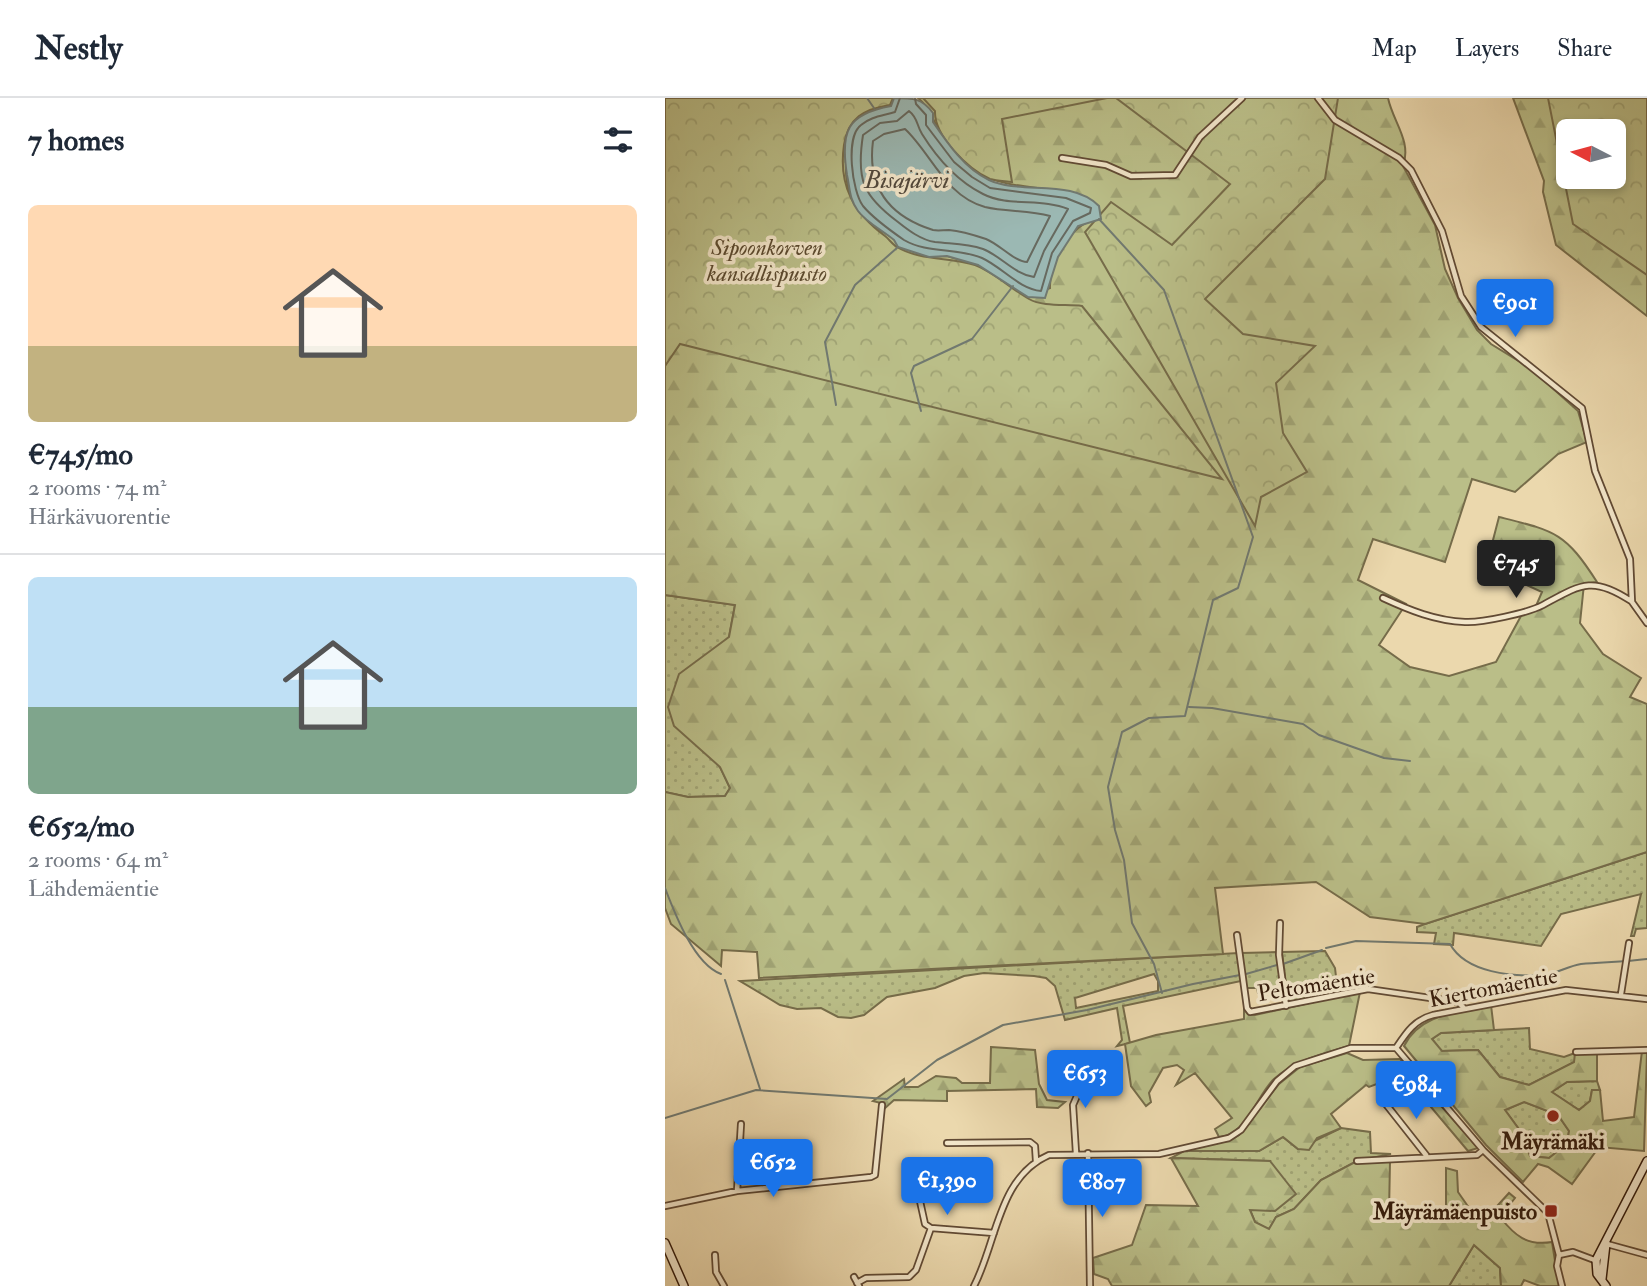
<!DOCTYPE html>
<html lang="en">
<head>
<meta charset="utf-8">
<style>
	:root { --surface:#fff; --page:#f2f2f3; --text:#1f2937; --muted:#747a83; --line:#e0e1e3; --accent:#1a73e8 }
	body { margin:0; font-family:"IM FELL Double Pica",serif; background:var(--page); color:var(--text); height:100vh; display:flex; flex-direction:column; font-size:26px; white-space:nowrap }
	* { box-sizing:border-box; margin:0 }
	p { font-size:23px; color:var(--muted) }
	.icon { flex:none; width:38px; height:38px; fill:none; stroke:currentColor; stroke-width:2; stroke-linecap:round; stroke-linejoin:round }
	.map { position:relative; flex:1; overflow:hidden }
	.panel { display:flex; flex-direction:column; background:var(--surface); width:665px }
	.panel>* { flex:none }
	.needle { width:46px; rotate:276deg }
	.fabs { position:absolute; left:891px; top:21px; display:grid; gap:14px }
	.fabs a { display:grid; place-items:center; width:70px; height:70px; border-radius:10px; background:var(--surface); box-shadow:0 4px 10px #0003; font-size:35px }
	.price { position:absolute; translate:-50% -60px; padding:0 16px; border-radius:7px; background:var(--accent); color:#fff; font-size:23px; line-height:46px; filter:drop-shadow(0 2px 4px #0008) }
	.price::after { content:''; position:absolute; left:50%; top:42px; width:21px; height:16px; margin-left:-10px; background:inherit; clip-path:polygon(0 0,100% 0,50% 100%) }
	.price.active { background:#222; color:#fff }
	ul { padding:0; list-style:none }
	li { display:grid; align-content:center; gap:14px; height:371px; padding:0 28px }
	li+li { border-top:2px solid var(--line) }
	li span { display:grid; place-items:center; height:217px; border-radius:10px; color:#555 }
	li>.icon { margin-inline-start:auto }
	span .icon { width:126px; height:126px; fill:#fffc; stroke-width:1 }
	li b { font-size:30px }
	h2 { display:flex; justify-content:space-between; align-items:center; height:84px; padding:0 28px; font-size:30px }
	header { display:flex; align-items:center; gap:42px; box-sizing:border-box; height:98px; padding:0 35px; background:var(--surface); border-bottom:2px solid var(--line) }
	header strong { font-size:33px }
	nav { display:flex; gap:38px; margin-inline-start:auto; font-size:24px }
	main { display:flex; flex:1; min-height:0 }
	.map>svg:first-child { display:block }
</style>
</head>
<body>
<header>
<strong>Nestly</strong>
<nav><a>Map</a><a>Layers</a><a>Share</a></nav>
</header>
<main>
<section class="panel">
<h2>7 homes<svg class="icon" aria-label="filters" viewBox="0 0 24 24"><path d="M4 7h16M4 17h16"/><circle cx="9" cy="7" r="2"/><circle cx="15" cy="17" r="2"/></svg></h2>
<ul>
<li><span style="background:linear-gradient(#ffd9b3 65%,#c2b280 0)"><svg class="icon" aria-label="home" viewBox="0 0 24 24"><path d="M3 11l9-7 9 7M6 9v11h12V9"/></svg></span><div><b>€745/mo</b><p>2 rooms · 74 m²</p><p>Härkävuorentie</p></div></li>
<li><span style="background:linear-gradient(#bfe0f5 60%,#7fa58c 0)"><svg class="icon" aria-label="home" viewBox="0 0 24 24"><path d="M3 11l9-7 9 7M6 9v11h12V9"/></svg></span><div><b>€652/mo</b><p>2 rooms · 64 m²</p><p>Lähdemäentie</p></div></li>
</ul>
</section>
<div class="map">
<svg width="982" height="1188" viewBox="0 0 982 1188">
	<defs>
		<pattern id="grass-dots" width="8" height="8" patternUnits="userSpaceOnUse" patternTransform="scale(1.75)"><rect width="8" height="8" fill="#babe88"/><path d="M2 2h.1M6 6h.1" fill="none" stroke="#a0a374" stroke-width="1.8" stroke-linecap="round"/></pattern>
		<pattern id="forest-firs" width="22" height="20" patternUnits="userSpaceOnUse" patternTransform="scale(1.75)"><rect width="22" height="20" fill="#babe88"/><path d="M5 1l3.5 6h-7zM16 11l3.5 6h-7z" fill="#a0a374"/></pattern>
		<pattern id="park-crowns" width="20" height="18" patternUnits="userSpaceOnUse" patternTransform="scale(1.75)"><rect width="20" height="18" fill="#babe88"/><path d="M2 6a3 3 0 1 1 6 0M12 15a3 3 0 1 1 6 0" fill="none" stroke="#a0a374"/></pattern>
	</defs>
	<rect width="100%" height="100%" fill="#ebd8ad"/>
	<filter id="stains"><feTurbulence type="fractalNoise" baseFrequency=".00286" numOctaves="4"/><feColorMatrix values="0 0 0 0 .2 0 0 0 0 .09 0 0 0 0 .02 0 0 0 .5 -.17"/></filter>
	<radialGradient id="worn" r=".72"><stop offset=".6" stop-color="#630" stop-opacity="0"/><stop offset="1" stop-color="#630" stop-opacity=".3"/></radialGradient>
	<path fill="url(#grass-dots)" stroke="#766c4a" stroke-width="2" fill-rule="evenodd" d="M0,497L70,507L64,539L54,548L55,669L65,690L60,698L23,699L0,694Z
		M982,754V830L971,831L969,838H966L976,796L896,816L876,848L789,835L788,847L769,846L771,835L752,834V829L760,826Z
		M660,853L670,870L673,896L623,906L617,854Z
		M612,854L617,892L593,895L592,890H580L577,855Z
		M573,855L576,883L458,908L465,945L452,948L457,942L452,910L400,922L390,888L381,880L369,878L319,875L299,878L270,890L222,899L199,917L186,920L173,919L156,910L132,911L115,907L75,883ZM489,876L493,883V893L411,910L410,900Z
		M864,930L865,951L899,959L910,955V964L864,987L835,979L813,952L776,953L767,941L776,935Z
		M932,983L935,992H927L925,1003L914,1012L886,994L902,984Z
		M859,1004L893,1017L904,1033L902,1046L884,1060L865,1058L856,1034L840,1012Z
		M676,1030L705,1034L706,1055L726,1056L692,1063L656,1082L629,1111L611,1119L604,1132L590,1124L585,1112L605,1063L506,1060L519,1053H594L618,1039L633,1051Z
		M809,1147L835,1170L836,1188H784Z"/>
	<path fill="url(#forest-firs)" stroke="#766c4a" stroke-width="2" fill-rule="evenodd" d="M0,0H229L226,8L210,10L186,26C179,62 175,97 202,122C210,130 221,135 230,142L233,149L264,159L282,158L313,167L363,199L385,190C384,166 404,131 425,123L402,94C341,84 320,93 279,40C269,27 266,10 253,0H723C728,24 747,43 738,68L770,127L780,171L793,200L812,232L826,246L865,270L913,313L922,344L893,356L850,394L807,381L780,464L708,441L693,482L741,506L714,547L745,569L784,578L831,564L856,518L871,508L877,494L821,469L834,419C890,433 900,434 932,484L919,486L915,525L938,556L976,580L965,599L982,606V754L760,826L705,819L651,784L550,790L558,856L94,880L92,854L57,852L56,868L6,826L0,810V694L23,699L60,698L65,690L55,669L9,628L3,609L14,576L64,539L70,507L0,497Z
		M848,0H982V218L891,147L878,94L879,83ZM903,33H948V79H903Z
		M695,894L684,948C657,956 631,962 609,981C592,997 581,1038 554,1039L550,1031L567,1020L530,975L511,987L519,972L512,967L498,970L484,995L486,1004L481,1008L466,988L460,946L491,937L579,921V910L584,916L590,917Z
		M826,907L829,932L776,935L767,941L777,953L813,952L835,979L864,987L909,964L910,955H932V983L902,984L887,994L914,1012L925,1003L927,992H935L938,1023L969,1019L977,953L982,954L979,1053L934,1049L907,1086L883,1069L873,1066L858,1084L821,1047L739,948C755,915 793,915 826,907ZM859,1004L893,1017L904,1033L902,1046L884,1060L865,1058L856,1034L840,1012Z
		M326,949L370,952L374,986L382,1002L400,1004L393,1010L372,1009L371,991L282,993V1003L229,1002L218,1012L216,1005L208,1003L239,981L240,989H253L271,978L291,980L297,985H325Z
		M682,955L698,962L735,961L813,1050L803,1053L740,978L721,992L717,984L704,989L701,987L666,1016L676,1030L652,1040L644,1052L633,1051L618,1039L594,1053H519L565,1042L574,1037L614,986L635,969Z
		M506,1060L605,1063L631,1096L610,1113L585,1112L590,1124L604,1131L611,1119L629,1111L656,1082L692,1063H725L724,1116L781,1118V1070L792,1073L793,1094L809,1117H824L844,1095L850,1100L835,1119C850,1138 862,1148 887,1144L894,1188H875L859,1182L856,1188H836L835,1170L809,1147L784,1188H447L443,1181L429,1176L428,1160L467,1147L481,1107L533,1108Z"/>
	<path fill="url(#park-crowns)" stroke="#766c4a" stroke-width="2" fill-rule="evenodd" d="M0,0H228L225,7C199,11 183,20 179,47C173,88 189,115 220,138C224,141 228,147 232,149C255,163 285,159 310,167C329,174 346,191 364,201C378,209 401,206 417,208L557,381L15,246L0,268Z
		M258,0H442L337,21L347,84C340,83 332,83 325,81C303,71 269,38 270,13Z
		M451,0H673L660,81L540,201L578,236L650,248L611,285L618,335L642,374L596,399L590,428L420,134L446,104L507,147L565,86Z
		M883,0H982V177L908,126ZM903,33H948V79H903Z"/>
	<path fill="#9bb8b3" stroke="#717970" stroke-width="2" d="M229,0C248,0 257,0 268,15V24C283,46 300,71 324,82C357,97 406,80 434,108L436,121L413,128L393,159L380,200L363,199L313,167L282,158L264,159L233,149L229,142C217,132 201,124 193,113C184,101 185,90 182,77C175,33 182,16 226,8Z"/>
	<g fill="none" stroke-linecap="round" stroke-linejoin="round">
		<path stroke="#67695f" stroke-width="2" d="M235,0L230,14C218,18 207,18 196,27C180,39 187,93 198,108C208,120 226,133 239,142C263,156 291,149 317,160C337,169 354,191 376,193L387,155L408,123L425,115L426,110L401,100L325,90L307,79L289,64L267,35L261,27V17L251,6L250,0
			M244,13C253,20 251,26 257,36C272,60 292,83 318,96C343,109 377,100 403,111L379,153L369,179C349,176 336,158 318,151C301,145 287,146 270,144C256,142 243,132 233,124C198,98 191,82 198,37L215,25L232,23Z
			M240,31C266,55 280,98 320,109C341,114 364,112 385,118L362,164C350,164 334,146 321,141C309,137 296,133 284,132C278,132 273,133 268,132C224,118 202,89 208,43L219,36Z"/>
		<path stroke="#717970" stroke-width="2" d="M202,0L209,10
			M434,121L499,192L588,439L573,490L548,502L520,618L484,620L457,634L443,689L450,732L459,762L467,825L489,866L497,895
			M171,307L160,244L190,187L233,149
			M256,313L246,275L249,268L307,241L348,188
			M524,609L547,610L638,626L654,637L719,660L745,663
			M0,790C10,816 29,866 56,876
			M661,850L691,843L785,846C801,875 848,879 879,877C891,876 903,868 916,866C938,864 960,864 982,861
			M618,866L657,852
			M581,876L612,867
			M60,882L95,991
			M0,1020L91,992L222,1001L272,962L338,927L422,912L528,886L575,877"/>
		<g stroke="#614a34" stroke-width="8">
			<path id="street" d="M653,0L670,22L734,60L746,72L777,133L796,198L816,229L917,310L930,373L965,461L967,504L982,525
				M397,60L441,67L466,78L510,77L535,39L577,0
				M718,500C744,512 771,523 800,524C816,525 863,515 878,507C915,487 927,477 966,503
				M615,825L614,857L621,908
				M572,837L582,910L585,914L703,891L793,904L798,909
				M956,896L964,845
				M731,950L818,1052L883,1115L894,1157
				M911,954L982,952
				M720,1005L761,1057
				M282,1045L365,1044L370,1048L371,1063
				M411,1055L408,1007L426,966L432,962
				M423,1055L425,1188
				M692,1063L812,1057L818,1052
				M251,1085L260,1126L266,1130L329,1135
				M72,1093L76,1026
				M0,1108L72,1093L206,1079L210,1077L217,1007
				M942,1146L982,1157
				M50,1157L51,1174L59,1188
				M189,1179L194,1188
				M192,1185L201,1180L244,1179L251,1172L266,1130
				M309,1188C332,1144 333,1079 384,1057L494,1056L564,1040L576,1032L612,983L630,968L686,950H731C741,935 749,922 768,917L901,892L982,901
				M897,1188L892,1168L894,1157L908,1154L932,1163"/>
		</g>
		<g stroke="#331a0b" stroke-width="10">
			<path id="secondary" d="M0,1145L19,1188
				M937,1181L941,1146
				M941,1188L932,1176L931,1162L982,1063"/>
		</g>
		<use href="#street" stroke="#f2e6ca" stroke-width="4.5"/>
		<use href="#secondary" stroke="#f2e6ca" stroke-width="7"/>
	</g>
	<g fill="#8f2418" stroke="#f2e6ca" stroke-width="2.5">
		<circle cx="888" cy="1018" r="7"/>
		<rect x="879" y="1106" width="14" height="14" rx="3.5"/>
	</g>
	<g text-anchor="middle" stroke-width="7" stroke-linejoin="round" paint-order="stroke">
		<g font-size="23" font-style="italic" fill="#5c4b30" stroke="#f2e6ca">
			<text x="102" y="157">Sipoonkorven<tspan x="102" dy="26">kansallispuisto</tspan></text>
		</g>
		<g font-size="23" fill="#331a0b" stroke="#f2e6ca">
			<text transform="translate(651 886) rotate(-9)" y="8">Peltomäentie</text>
			<text transform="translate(828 889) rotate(-11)" y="8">Kiertomäentie</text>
		</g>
		<g font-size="23" font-weight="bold" fill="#331a0b" stroke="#f2e6ca">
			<text x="888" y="1051">Mäyrämäki</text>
			<text x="872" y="1121" text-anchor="end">Mäyrämäenpuisto</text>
		</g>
		<g font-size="24" font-style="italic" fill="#52493d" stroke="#f2e6ca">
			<text x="242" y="90">Bisajärvi</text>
		</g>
	</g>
	<rect width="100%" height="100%" filter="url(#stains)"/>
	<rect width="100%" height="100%" fill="url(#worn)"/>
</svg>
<div class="fabs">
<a><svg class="needle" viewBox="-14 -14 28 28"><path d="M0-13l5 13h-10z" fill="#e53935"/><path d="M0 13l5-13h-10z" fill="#747a83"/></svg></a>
</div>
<b class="price" style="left:850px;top:241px">€901</b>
<b class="price active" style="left:851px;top:502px">€745</b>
<b class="price" style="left:420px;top:1012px">€653</b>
<b class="price" style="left:751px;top:1023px">€984</b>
<b class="price" style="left:108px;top:1101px">€652</b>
<b class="price" style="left:282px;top:1119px">€1,390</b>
<b class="price" style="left:437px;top:1121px">€807</b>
</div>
</main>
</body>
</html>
